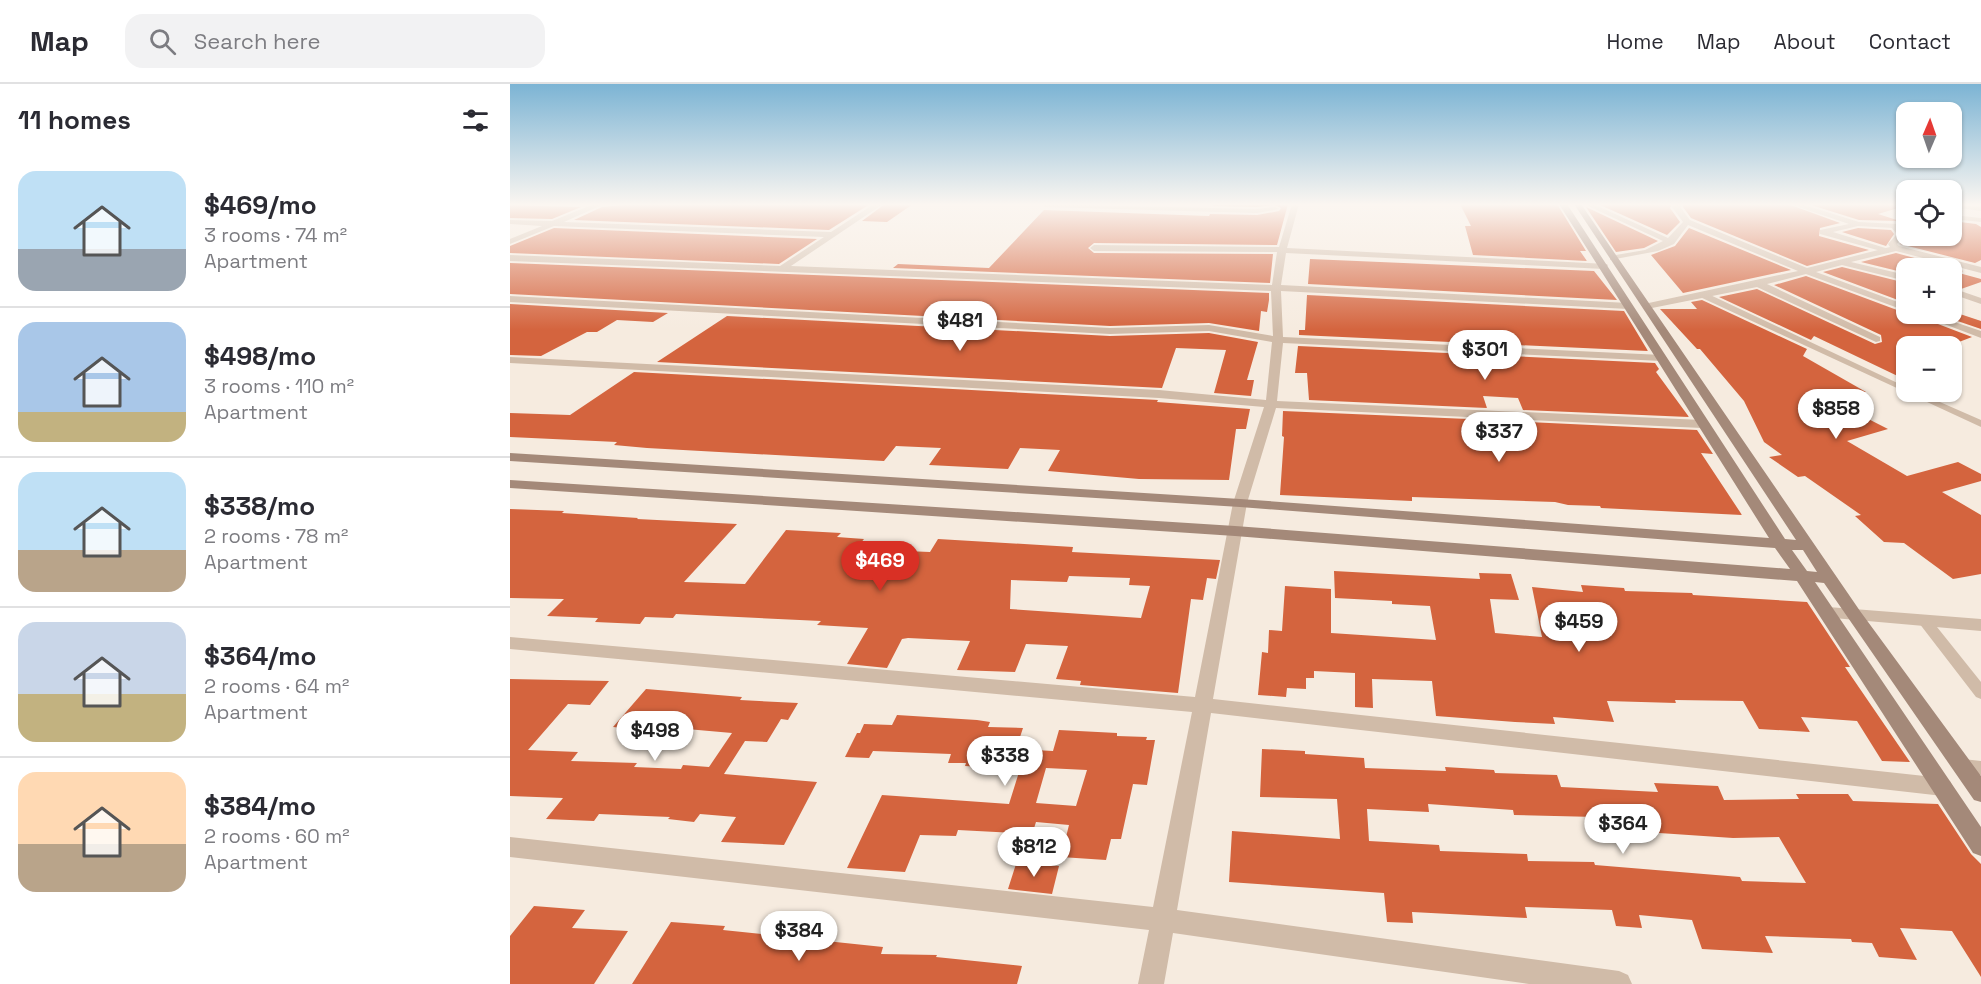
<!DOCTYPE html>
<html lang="en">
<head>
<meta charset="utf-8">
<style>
	:root { --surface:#fff; --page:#f2f2f3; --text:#2b2b33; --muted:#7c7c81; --line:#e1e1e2; --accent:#d93025 }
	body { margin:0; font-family:"Space Grotesk",sans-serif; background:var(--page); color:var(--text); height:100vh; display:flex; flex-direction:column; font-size:22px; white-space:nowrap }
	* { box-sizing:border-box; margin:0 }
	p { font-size:20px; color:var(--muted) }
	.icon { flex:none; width:33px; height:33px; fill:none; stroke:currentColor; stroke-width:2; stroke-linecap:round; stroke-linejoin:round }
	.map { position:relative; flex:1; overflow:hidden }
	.side { display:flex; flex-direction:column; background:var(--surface); width:510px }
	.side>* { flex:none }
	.needle { width:39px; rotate:2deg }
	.tools { position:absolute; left:1386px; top:18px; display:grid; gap:12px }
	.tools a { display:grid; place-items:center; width:66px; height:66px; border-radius:12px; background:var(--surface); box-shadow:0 2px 4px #0004; font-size:30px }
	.price { position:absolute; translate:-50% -51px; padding:0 14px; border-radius:21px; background:#fff; color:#222; font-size:20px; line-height:39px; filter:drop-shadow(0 2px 3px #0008) }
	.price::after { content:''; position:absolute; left:50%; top:36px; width:18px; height:14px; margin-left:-9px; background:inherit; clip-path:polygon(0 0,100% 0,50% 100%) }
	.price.current { background:var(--accent); color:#fff }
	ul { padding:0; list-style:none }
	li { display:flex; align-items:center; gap:18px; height:150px; padding:0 18px }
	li+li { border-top:2px solid var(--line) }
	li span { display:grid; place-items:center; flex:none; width:168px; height:120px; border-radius:18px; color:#555 }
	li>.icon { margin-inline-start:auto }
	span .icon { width:72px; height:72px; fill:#fffc; stroke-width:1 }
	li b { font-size:26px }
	h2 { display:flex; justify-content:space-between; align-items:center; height:72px; padding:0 18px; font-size:26px }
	header { display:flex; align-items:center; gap:36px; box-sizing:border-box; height:84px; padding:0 30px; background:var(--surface); border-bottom:2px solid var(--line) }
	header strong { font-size:28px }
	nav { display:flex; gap:33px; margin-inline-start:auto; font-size:21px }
	.search { width:420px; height:54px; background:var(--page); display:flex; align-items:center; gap:15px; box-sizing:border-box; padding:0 21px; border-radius:18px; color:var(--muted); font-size:22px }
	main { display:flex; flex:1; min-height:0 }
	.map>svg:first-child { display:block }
</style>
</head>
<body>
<header>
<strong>Map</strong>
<div class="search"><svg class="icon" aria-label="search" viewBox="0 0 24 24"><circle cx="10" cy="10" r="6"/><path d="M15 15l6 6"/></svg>Search here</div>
<nav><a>Home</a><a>Map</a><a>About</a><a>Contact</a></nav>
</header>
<main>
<section class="side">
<h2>11 homes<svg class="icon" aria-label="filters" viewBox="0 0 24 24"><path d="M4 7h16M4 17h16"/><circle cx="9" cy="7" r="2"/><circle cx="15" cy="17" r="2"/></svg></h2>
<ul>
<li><span style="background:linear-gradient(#bfe0f5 65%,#9aa5b1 0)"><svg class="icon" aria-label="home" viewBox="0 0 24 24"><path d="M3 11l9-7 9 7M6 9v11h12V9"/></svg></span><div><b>$469/mo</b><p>3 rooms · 74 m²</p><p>Apartment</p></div></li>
<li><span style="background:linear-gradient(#a9c7e8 75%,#c2b280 0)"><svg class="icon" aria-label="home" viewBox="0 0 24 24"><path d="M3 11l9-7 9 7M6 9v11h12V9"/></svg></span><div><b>$498/mo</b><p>3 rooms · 110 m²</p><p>Apartment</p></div></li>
<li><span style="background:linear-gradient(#bfe0f5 65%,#b9a48a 0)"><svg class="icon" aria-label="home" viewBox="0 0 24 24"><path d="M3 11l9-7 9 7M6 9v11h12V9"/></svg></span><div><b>$338/mo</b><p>2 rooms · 78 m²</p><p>Apartment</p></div></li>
<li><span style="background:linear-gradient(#c9d6e8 60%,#c2b280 0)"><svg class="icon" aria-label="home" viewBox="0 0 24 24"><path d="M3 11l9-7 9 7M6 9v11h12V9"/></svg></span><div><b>$364/mo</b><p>2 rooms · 64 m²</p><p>Apartment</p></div></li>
<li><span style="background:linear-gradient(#ffd9b3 60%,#b9a48a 0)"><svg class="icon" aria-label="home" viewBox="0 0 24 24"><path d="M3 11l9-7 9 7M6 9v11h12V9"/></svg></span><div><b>$384/mo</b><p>2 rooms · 60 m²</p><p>Apartment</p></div></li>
</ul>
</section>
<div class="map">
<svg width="1471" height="900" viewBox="0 0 1471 900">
	<rect width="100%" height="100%" fill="#f6ebdf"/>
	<path fill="#d4643e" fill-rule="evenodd" d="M125,120H360L319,146L64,136L92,123Z
		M375,120H403L377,138L352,137Z
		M704,120H778L767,161L584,159L578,164L584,169L763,170L760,199L383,184L388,180L479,184L534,126L699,132L700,130L747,131L769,127L771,124L765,121L747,123L703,122Z
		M950,120H1047L1076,167H1070L1077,177L963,171L955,142H961Z
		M1088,120H1162L1160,124L1170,138L1157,151Z
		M1174,120H1278L1330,139L1310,144L1309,152L1359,166L1297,182L1181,134L1173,123Z
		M1298,120H1386L1388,124L1368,130L1390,137L1349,136Z
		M0,121L31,122L71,123L42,135L0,134Z
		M1076,123L1148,157L1134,164L1106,168Z
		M1442,137L1466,140L1471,143V176L1465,179L1390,160L1397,152H1442Z
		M44,144L307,155L269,180L0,169V162Z
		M1179,144L1281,186L1173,209L1141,171L1165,162Z
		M1348,144L1381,146L1384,150L1376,162L1332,148Z
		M1386,169L1453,187L1449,189L1471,195V198L1451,205L1442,202V184H1396V189L1351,178Z
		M800,175L1084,187L1107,216L798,200Z
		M0,179L759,209V216L757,228L751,227L749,247L699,239L600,242L0,210Z
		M1332,183L1396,199V219L1313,188Z
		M1296,192L1395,229L1406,230L1407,232L1462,253L1449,258L1417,262H1396V296L1304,252L1301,256L1209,213L1247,205L1365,260L1372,258L1371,251L1264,201Z
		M797,211L1114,227L1138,267L789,251V246H795Z
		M1192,216L1297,265L1293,272L1356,308L1317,314L1378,345L1337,357L1397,392L1448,378L1471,390V397L1432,408L1471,431V490L1443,495L1394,459L1374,458L1345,432L1351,431L1295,392L1288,393L1259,373L1272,371L1254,358L1234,317L1190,265H1187L1150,225H1187L1181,218Z
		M0,220L158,229L143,238L107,236L87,248H77L31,272L0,271Z
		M1427,230H1450L1471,237V245Z
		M217,232L600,252L699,249L748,258L737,296H744L741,312L704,309L716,266L666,264L652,304L147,278Z
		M788,262L1145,279L1149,285L1146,288L1179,333L1013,326L1008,314L973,312L977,324L799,316L797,289H785Z
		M124,288L648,316L647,318L740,325L736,345H726L719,396L629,395L538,387L550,366L510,364L498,385L419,381L431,364L386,362L374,377L137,364L104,361L107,358L0,353V329L60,331Z
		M773,327L981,336L984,347L1022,348L1018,338L1187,346L1203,370L1191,369L1232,431L1091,424L1090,422L1058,421L1045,418L902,413V417L770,411L774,353L772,352Z
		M0,425L54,427L52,429L128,434L127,435L227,440L174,498L235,500L276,446L331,449L327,453L354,455L346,465L420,468L428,455L563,463L562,468L710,476L706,495L697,494L693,516L681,515L668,609L570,601L571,597L546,595L558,562L516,560L505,588L447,586L460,557L398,554L392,555L377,584L337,580L358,544L307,541L311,537L166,530L163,534L135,533L130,540L85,538L88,534L37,532L54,515L0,514ZM559,492L620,494L619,501L640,502L631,534L500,525L501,496L557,498Z
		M824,487L970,495L969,489L1001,490L1009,516L980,515L985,549L1032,553L1022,503L1073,508L1071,501L1114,504L1115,507L1182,509L1183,511L1297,518L1340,583H1335L1400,678L1372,677L1347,637L1291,633L1300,648L1249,645L1233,617L1165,616L1166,619L1097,617L1104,638L1043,633L1045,640L1005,638L926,632L922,597L862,595L863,624L845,623V589L804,587V594H796V605L777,604L776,613L748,611L752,568L758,569L759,546L772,547L775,502L821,505V549L926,556L920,522L882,520V517L825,514Z
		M0,595L99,597L80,621L58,620L18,666L68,668L61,677L127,679L124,683L171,685L173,681L199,683L222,649L154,643L150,648L103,643L136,605L232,613L230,616L288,619L278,636L271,635L257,658L235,657L214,690L307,698L274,761L211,758L226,733L190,730L184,738L158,735L160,733L89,730L84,737L36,735L53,714L0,712Z
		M387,631L467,636L480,638L478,643L513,644L506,665L543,667L549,646L607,649V652L637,653L636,656H645L637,701L623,700L611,755H601L596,776L551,773L559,741L526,738L520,757L503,756L505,749L448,746L446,752L410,751L395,788L337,784L372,711L499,720L510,685L455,682L456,679H438L441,670L363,667L359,674L335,673L347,649H350L354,640L382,641ZM536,684L577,686L566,722L526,719Z
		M752,665L795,667V670L854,674L855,684L936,687L935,683L984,686L985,689L1047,691L1051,703L1148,708L1144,699L1208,702L1214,716L1289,715L1286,710H1338L1343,717L1428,720L1461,770L1471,780V893L1442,847L1390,844L1407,876L1369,873L1362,859L1342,858L1341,855L1255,852L1263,869L1192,865L1182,836L1129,831L1132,844L1106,842L1102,826L1015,823L1017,834L902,828L903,839L877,838L874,809L719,798L722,747L830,755L827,715L750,713ZM918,720L1003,726L1004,731L1086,733L1090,745L1223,754L1269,753L1296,799L1232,797L1230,793L1085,781L1084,778L1018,777L1017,770L930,767L929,761L859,757L857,725L919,728Z
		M506,780L549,782L542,810L498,805Z
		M24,822L75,826L62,844L118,847L84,900H0V852Z
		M161,838L215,842L213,846L373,863L371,870L427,871L426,873L512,882L507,900H122Z"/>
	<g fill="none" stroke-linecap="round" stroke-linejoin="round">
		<path fill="#d0bba8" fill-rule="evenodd" d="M1190,209H1196L1396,303V308H1407L1471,336V343L1190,213Z
			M1414,531L1419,533L1471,598V615L1466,613L1409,539L1407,536L1409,533Z
			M1453,675L1471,677V691L1447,687L1445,682L1447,677Z"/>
		<path fill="#d0bba8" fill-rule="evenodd" d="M1280,120H1291L1349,138L1387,140V144H1384L1348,142L1323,148L1382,166L1378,169L1310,150V146L1339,140Z
			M1388,120H1396V122H1388Z
			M1442,120L1471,123V127L1442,123Z"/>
		<path fill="#d0bba8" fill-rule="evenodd" d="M84,120H94L54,138L321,148L364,120H373L281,182L762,201L767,168L584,167L580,164L584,161L769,163L782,120H789L777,164L1097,180L1098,182L1094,185L776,169L771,201L1118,219L1123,222L1118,225L771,207L773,253L1152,271L1157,274L1152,277L773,259L767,317L1192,336L1198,340L1192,344L766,324L737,419L703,615L1433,694L1440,697L1443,703L1440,709L1433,712L701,629L667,826L1109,887L1118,891L1122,900H1019L663,849L654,900H628L639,846L0,773V753L643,823L682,628L0,565V553L685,613L723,419L754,323L649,314L0,279V273L649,306L756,316L762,258L699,247L600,250L0,218V212L600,244L699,241L763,252L761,207L0,177V171L270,182L314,153L44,142L0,160V155L32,142L0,140V136L42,137Z
			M532,120L747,125L765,123L769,125L747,129L535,123Z
			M1074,120H1083L1158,154L1173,138L1162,123L1165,120H1172L1170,123L1180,136L1297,184L1380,163L1378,160L1387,150L1380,142L1396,137V141L1389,143L1395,150L1387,160L1389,162L1471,183V189L1386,167L1341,178L1396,191V197L1332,181L1306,188L1396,221V227L1296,190L1257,200L1370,253V257L1366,258L1247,203L1137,225L1134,224V220L1288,187L1178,141L1164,160L1148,167L1100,176V172L1135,166L1153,157Z
			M1442,131L1471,134V138L1442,135Z
			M1442,204L1471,214V220L1442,210Z
			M1408,230H1421L1471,247V254Z
			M1318,523L1471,535V547L1312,533L1310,529L1312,525Z"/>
		<path fill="#a48979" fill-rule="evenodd" d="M1049,120H1057L1275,455L1286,456L1064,120H1071L1350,527L1471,692V718L1464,716L1314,499L1305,498L1471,743V772L1463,769L1287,497L725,452L0,404V396L725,442L1280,485L1265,464L730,423L0,377V369L730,415L1259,454ZM1282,466H1293L1307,488L1297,487Z"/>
	</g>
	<linearGradient id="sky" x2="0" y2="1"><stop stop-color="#7cb4d4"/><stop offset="0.49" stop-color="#fbf6f1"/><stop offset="1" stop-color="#fbf6f1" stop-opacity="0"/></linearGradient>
	<rect width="1471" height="246" fill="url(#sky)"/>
</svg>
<div class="tools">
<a><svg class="needle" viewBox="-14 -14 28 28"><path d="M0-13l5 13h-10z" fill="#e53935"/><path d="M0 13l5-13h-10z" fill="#7c7c81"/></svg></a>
<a><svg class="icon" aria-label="locate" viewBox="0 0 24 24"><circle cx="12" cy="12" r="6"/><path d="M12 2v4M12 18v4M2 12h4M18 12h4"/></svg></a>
<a>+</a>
<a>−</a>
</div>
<b class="price" style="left:450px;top:268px">$481</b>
<b class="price" style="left:975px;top:297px">$301</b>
<b class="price" style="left:1326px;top:356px">$858</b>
<b class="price" style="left:989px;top:379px">$337</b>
<b class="price current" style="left:370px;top:508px">$469</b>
<b class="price" style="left:1069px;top:569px">$459</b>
<b class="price" style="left:145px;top:678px">$498</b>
<b class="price" style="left:495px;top:703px">$338</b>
<b class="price" style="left:1113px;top:771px">$364</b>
<b class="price" style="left:524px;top:794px">$812</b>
<b class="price" style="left:289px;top:878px">$384</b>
</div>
</main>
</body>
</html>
